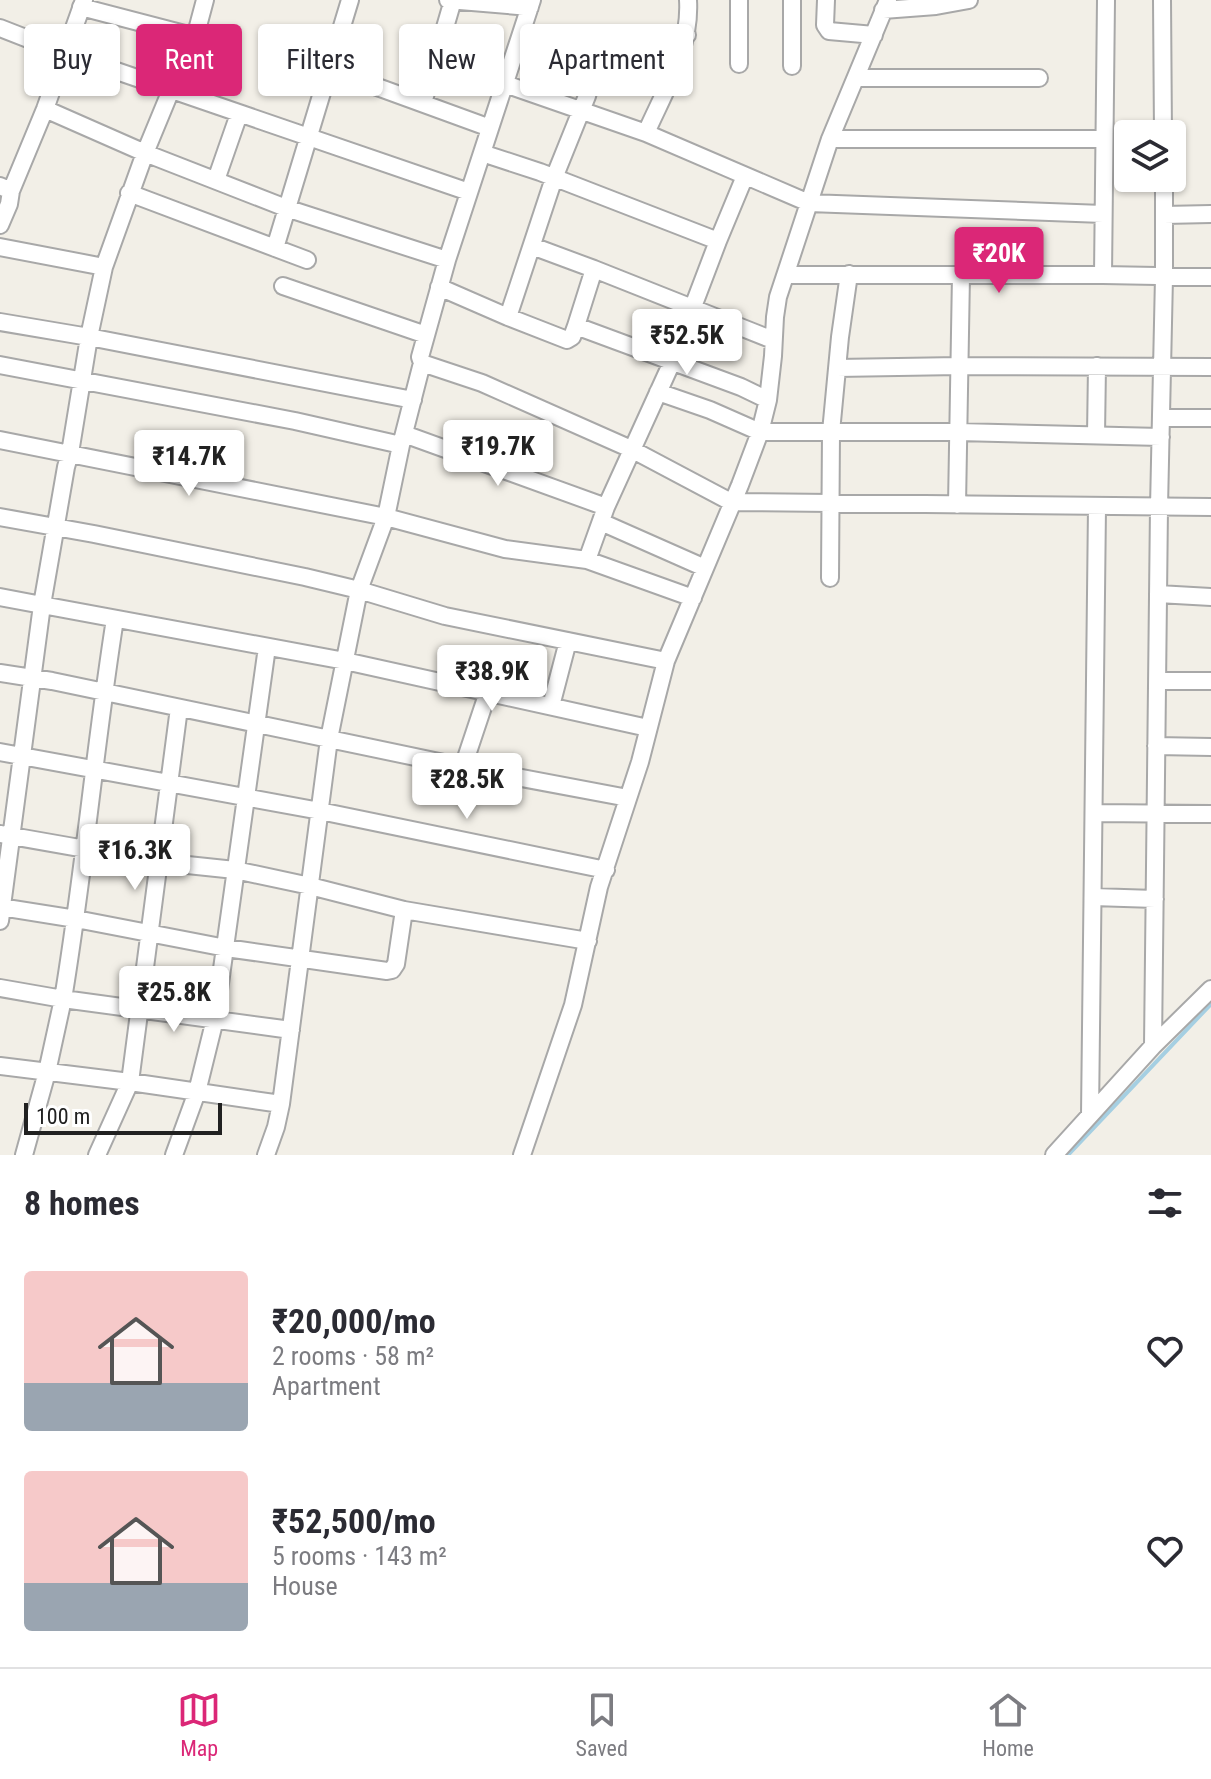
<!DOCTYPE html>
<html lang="en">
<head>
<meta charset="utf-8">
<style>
	:root { --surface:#fff; --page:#f7f7f7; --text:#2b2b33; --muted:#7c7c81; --line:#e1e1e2; --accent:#db2777 }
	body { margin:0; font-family:"Roboto Condensed",sans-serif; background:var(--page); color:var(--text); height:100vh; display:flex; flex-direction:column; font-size:30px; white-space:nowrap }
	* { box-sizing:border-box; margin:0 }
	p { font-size:26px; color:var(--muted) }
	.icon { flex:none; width:44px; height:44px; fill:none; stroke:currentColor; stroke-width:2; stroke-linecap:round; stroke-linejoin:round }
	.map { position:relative; height:1155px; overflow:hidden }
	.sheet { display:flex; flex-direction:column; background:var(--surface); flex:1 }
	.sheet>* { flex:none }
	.guide { position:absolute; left:24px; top:24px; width:800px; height:72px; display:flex; gap:16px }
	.controls { position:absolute; left:1114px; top:120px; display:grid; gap:16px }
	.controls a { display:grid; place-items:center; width:72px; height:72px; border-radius:8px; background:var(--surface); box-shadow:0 2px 6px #0004; font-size:40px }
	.scale { position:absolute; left:24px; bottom:20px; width:198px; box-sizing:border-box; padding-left:8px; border:4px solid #212121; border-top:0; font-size:22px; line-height:28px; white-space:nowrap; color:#212121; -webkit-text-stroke:6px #fff; paint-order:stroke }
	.price { position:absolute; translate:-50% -68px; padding:0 18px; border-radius:8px; background:#fff; color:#222; font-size:26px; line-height:52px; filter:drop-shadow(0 2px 4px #0008) }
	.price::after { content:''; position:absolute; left:50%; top:48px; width:24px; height:18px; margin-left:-12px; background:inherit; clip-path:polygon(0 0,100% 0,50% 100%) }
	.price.selected { background:var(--accent); color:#fff }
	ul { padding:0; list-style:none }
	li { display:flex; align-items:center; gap:24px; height:200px; padding:0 24px }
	li span { display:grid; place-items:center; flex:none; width:224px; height:160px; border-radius:8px; color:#555 }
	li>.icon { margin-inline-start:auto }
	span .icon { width:96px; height:96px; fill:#fffc; stroke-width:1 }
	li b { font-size:34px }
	h2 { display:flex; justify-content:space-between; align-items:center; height:96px; padding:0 24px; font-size:34px }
	.tag { padding:0 28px; border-radius:8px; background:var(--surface); box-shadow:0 2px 6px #0004; font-size:28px; line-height:72px }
	.tag.selected { background:var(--accent); color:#fff }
	.tabs { display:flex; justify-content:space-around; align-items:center; height:112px; border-top:2px solid var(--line); background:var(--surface); font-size:22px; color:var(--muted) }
	.tabs a { display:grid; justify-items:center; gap:4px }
	.tabs .selected { color:var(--accent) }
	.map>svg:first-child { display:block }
</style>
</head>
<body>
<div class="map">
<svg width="1211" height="1155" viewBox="0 0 1211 1155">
	<rect width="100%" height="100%" fill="#f2efe7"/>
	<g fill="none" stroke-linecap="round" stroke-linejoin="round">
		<path stroke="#a5cfe2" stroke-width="4" d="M1068,1155L1211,1004"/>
		<g stroke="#a8a8a8" stroke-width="20">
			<path id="minor" d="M448,0L530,7
				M739,0V64
				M792,0V66
				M826,0L825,25L829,31L874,35
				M1162,0L1163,134
				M81,7L196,37
				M883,10L936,6L969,0
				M0,28L64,53L469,192
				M328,69L490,128
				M856,78H1039
				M505,84L646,133L809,203L1103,214
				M423,103L453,0
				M45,109L145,153L286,208L447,260
				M646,133C665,90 691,48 688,0
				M830,139H1103
				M482,153L540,172L718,241
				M216,180L239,114
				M0,186L11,191L9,204L0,225
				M11,191L45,109L84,0
				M129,193L307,260
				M1164,215L1211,214
				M532,246L594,269L773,340
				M0,247L104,267
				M275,248L350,0
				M787,275H1103L1211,277
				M1103,275L1106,0
				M283,286L426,335
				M439,287L508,317L567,340L572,337L576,326L741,387L768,400
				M508,317L554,178L587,96L601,45L605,40L615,37L687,35
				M0,322L89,337L413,400
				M576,326L594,269
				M422,363L482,383L631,449L731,502L1211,507
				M0,365L295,421L401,445
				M837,368L959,366L1211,367
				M658,392L710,410L760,432H958L1161,437
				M1161,418H1211
				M404,434L606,507
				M1096,435L1097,366
				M0,440L386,517L401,445L422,363L420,357L447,260L532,0
				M957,505L961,275
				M0,517L94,534L305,577L359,590L445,616L666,661
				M601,522L705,568
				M587,560L606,507L672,362L718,241L745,176
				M830,578L831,432L840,337L849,274
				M1158,594L1211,597
				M0,597L42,605L66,467L70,453L89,337L104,267L145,153L171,90L193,45L205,0
				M0,673L52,681L463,767L628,798
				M1157,681H1211
				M551,706L568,641
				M1156,746L1211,747
				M0,752L320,811L606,870
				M463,767L488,692
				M1094,813L1211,814
				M0,834L159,862L235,870L310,886L404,910L588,941
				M1093,897L1155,899
				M0,907L76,919L226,948L387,971L392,970L396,964L404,910
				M0,921L42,605L345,661L648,728
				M0,988L63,999C84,873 95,745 115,619
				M1153,1046L1159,507L1164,277V178
				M0,1066L130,1082L281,1104
				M1090,1115L1097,507
				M24,1155L47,1072L63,999L291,1030
				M97,1155L130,1082L179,708
				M174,1155L197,1092L215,1019L267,647
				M266,1155L276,1127L281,1104L329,739L359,590L386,517L505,549L587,560L693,598
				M522,1155L573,1005L599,887L640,762L666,661L740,485L760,432L768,400L773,356L775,317L778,297L830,139L888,0
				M1054,1155L1153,1046L1211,989"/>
		</g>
		<use href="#minor" stroke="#fff" stroke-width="16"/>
	</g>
</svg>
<div class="controls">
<a><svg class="icon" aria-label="layers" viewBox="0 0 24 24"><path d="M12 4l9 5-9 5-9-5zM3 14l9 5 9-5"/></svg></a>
</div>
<div class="scale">100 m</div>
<b class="price selected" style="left:999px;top:295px">₹20K</b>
<b class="price" style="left:687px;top:377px">₹52.5K</b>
<b class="price" style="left:498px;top:488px">₹19.7K</b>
<b class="price" style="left:189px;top:498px">₹14.7K</b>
<b class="price" style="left:492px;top:713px">₹38.9K</b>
<b class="price" style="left:467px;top:821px">₹28.5K</b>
<b class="price" style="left:135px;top:892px">₹16.3K</b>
<b class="price" style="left:174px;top:1034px">₹25.8K</b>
<div class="guide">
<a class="tag">Buy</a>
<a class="tag selected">Rent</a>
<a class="tag">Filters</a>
<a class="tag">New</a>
<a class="tag">Apartment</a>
</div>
</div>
<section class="sheet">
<h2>8 homes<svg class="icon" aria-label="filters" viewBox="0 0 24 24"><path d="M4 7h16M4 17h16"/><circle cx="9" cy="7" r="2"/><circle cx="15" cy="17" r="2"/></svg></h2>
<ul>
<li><span style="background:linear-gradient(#f6c9c9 70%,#9aa5b1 0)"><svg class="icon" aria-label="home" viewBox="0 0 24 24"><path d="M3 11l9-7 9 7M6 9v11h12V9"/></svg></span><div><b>₹20,000/mo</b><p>2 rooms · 58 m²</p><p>Apartment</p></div><svg class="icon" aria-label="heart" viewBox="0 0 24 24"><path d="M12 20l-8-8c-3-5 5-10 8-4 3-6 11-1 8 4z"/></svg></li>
<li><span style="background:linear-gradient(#f6c9c9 70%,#9aa5b1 0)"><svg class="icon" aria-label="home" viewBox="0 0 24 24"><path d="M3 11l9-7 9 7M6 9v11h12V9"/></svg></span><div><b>₹52,500/mo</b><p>5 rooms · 143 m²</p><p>House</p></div><svg class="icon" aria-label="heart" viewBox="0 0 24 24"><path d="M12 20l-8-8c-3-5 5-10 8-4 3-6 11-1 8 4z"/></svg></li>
</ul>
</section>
<nav class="tabs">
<a class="selected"><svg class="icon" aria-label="map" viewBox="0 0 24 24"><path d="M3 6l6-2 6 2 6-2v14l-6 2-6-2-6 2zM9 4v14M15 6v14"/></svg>Map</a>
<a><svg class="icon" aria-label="saved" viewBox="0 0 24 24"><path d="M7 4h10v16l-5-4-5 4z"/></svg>Saved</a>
<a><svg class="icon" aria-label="home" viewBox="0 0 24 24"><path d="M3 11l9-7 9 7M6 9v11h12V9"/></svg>Home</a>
</nav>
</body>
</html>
